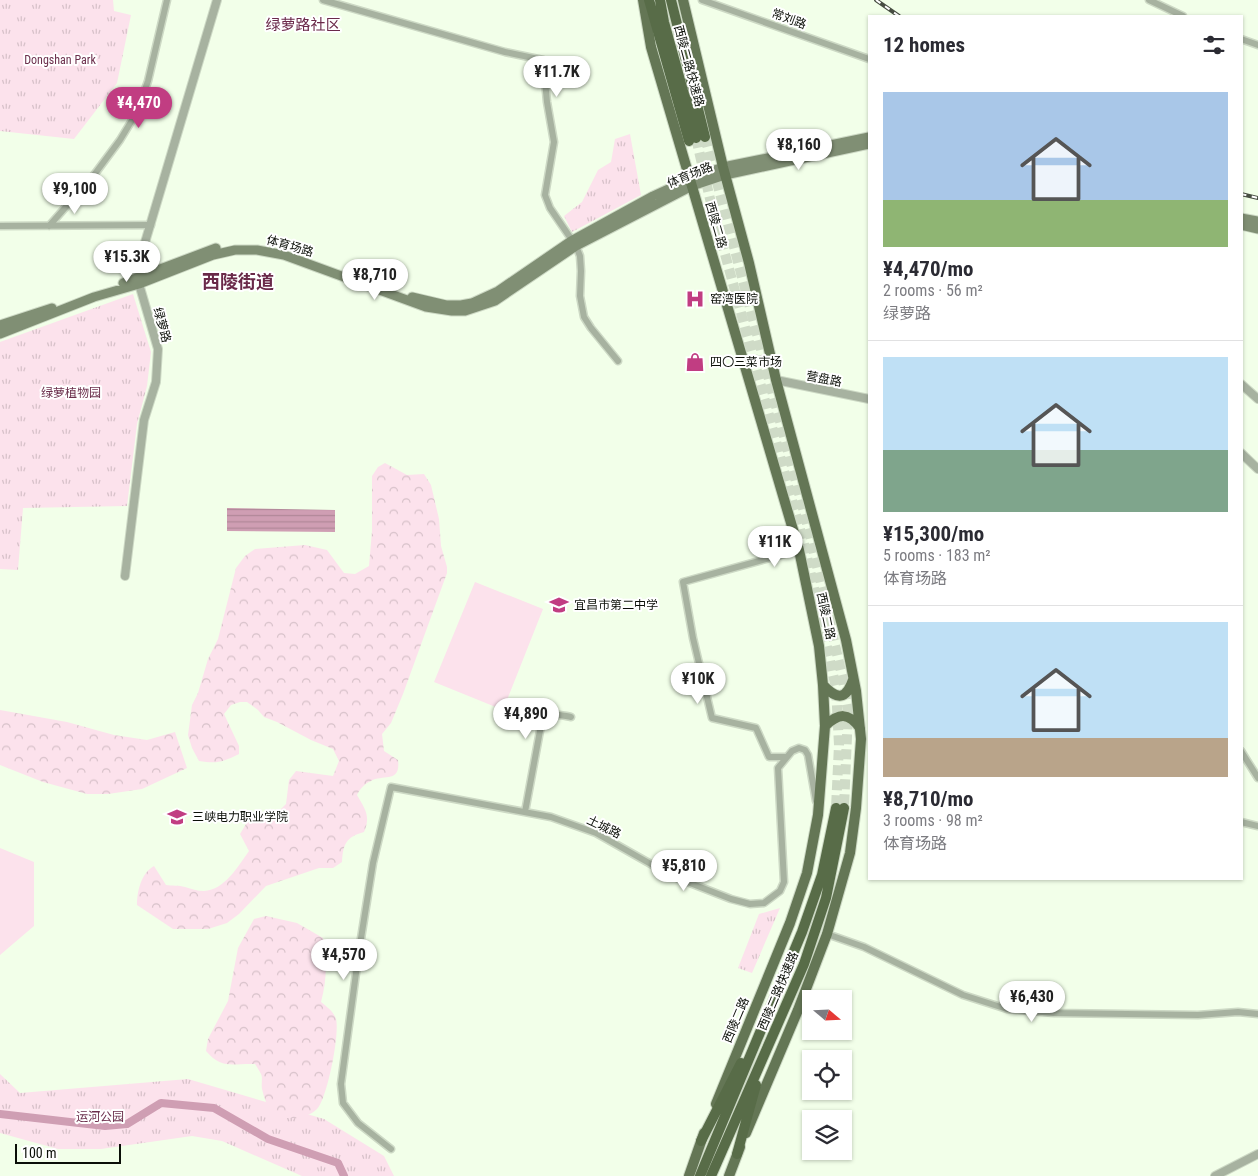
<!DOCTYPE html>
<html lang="en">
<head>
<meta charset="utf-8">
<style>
	:root { --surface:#fff; --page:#f7f7f7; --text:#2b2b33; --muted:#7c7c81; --line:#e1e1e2; --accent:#c13d82 }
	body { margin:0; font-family:"Roboto Condensed","Noto Sans SC",sans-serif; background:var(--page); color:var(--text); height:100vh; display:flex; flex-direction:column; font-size:19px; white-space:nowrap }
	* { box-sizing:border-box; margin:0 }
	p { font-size:16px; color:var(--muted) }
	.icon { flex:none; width:28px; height:28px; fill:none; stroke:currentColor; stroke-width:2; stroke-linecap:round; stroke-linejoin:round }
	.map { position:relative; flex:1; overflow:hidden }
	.sheet { position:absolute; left:868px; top:15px; width:375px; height:865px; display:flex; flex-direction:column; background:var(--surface); border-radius:0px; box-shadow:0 1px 4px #0004 }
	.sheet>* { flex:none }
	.needle { width:32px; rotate:109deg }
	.tools { position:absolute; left:802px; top:990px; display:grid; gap:10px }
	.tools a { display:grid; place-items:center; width:50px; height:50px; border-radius:0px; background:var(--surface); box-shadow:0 1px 4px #0004; font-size:25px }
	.scale { position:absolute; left:15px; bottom:12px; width:106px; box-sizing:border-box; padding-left:5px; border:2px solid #0b0f08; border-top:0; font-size:14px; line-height:18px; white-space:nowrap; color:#0b0f08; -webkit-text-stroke:4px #fff; paint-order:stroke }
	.price { position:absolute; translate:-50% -42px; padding:0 11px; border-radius:18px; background:#fff; color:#222; font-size:16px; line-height:32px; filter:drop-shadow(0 1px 2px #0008) }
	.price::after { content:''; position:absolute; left:50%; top:30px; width:15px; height:11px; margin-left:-8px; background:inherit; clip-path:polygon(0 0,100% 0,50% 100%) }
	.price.active { background:var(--accent); color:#fff }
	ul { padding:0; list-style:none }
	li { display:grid; align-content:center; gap:10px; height:265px; padding:0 15px }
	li+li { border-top:1px solid var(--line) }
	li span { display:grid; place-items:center; height:155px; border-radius:0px; color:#555 }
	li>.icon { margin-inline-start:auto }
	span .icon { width:90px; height:90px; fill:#fffc; stroke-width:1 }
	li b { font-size:21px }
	h2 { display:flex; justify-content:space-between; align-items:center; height:60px; padding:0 15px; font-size:21px }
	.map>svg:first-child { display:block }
</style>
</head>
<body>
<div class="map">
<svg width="1258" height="1176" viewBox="0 0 1258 1176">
	<defs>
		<pattern id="grass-tufts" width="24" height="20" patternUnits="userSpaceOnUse" patternTransform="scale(1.25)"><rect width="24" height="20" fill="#fce2ec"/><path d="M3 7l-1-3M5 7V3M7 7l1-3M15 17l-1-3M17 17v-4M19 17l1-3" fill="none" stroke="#d7c1c9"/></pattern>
		<pattern id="forest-crowns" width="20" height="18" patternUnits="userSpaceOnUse" patternTransform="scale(1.25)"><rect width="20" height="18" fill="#fce2ec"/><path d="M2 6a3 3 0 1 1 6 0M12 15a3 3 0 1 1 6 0" fill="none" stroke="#d7c1c9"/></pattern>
		<pattern id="water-rules" width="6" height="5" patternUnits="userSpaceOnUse" patternTransform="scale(1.25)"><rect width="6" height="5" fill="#cf9eb3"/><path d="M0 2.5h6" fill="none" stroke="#b08798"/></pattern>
	</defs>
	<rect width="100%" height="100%" fill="#f2ffe9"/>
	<path fill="url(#grass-tufts)" d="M0,0H113L114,11L131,15L117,83L74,139L0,131Z
		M630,134L641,195L572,232L564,216L582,202L598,170L611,162L615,139Z
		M133,294L151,352L147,386L137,424L127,506L23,508L18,570L0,569V342Z
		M780,908L752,973L738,968L759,914Z
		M0,1074L20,1093L188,1079L324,1119L384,1156L394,1176H302L222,1141L192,1136L101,1149H58L0,1133Z"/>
	<path fill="url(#forest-crowns)" d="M385,463L407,475L424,474L431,485L439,519L441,546L447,567V573L403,694L391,723L382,734L384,751L398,760C401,784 383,774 371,781C364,784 360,789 357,795C365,809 371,816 364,832C346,837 343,844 342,862L333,868H319L266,886L239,914L227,923L208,929H173L137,905C137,892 141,873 154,866L166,885C172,886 179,885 185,887C192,889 197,891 204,891C225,890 238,866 249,851L240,834L252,814L267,815L278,812L286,804L289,780L296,771L333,776L339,761L333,749L311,740L277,722L264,717L258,710L247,702H240L231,705L224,714L239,746V754C223,762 217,764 199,761L192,748L188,735L192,705L198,693L208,659L218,639L236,568L245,556L255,549L305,545L327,550L344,573L355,574L369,566L372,531V476L378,467Z
		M0,710L67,722L114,735L147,740L175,732L187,768L142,789L108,794H87L43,782L0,765Z
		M266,916L297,923L323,938C327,961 327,980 321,1002C327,1007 334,1012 336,1019C340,1034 327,1099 317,1109C307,1119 286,1122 274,1113C267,1108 264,1097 262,1089C261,1084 263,1078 261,1074C259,1070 257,1067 255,1064C233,1063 222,1070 206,1051L208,1039L228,1001L238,948L254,919Z"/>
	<path fill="#fce2ec" d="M475,582L543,609L503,710L434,682Z
		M0,848L34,862V926L0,955Z"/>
	<path fill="url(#water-rules)" d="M227,508L335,510V532L227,531Z"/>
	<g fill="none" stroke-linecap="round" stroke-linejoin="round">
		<path stroke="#cf9eb3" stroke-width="8" d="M0,1114L105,1126L127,1124L161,1103L214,1108L268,1139L338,1163L344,1176"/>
		<path stroke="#cfdbc7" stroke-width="10" stroke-dasharray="10 5" stroke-linecap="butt" d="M705,137L809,531L843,680L848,712L844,808
			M696,138L710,199L805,548L836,688L839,745L836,808"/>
		<g stroke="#cdd9c5" stroke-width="9">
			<path id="minor" d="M323,0L505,52L543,60L547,102L554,142L545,195L550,208L576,246L580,256L581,271L580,296L584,317L591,328L618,361
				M702,0L869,59
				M1149,0L1183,16
				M1241,39L1258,45
				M0,226L151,225
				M49,226L94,175L120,140L137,112L148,81L167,0
				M1241,751L1258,778
				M786,757H769L756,728L712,718L693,638L683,582L799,550
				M525,812L542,720C550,711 560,715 571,717
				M1241,822L1258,826
				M827,934L864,947L963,995L1007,1009L1054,1013L1198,1015L1238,1012L1258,1014
				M391,1149L358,1123L343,1103L341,1084L359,951L373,863L391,787L551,817L596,833L672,876L731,899L750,904L764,903L780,891L784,882L778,768L792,751L799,748L805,750L808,755L816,801"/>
		</g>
		<g stroke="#cdd9c5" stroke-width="10">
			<path id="tertiary" d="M776,380L869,399
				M1241,384L1258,399
				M1241,453L1258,469
				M125,576L144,420L156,382L158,349L139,284L138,266L217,0
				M1215,1176L1258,1154"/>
		</g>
		<g stroke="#cdd9c5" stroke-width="11">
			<path id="secondary" d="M1241,218L1258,221
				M1241,225L1258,229
				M123,283L216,248
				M412,297L446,305H461L472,303L498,291L571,241L653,196L690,179L723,167L869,137
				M0,325L52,308
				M0,334L94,297L139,284L213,255L235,250H257L284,255L426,307L452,311H465L495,301L576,246L692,186L725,175L869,144"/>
		</g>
		<g stroke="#cdd9c5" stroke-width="12">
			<path id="primary" d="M643,0L651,47L799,550L819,646L823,685L825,726L818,815L807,873L790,923L716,1104
				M683,0L723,167L749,263L776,380L846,640L856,691L861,739L856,808L850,853L827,934L798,1010L746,1133
				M823,685C837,700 846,700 853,680
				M825,726C839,713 848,712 860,728
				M689,1176L704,1133
				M729,1176L740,1147"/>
		</g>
		<g stroke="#cdd9c5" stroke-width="12">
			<path id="trunk" d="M649,0L689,141
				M660,0L664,22L696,138
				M671,0L705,137
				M701,1141L741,1063
				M737,1154L756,1085
				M700,1176L802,932L822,875L836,808
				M711,1176L804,964L826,898L844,808"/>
		</g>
		<use href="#minor" stroke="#a7b2a0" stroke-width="6"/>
		<use href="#tertiary" stroke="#a7b2a0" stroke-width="8"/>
		<use href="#secondary" stroke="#808f74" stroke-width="9"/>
		<use href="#primary" stroke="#647655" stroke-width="10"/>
		<use href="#trunk" stroke="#586c48" stroke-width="10"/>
		<g stroke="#474d42" stroke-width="4">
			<path id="rail" d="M876,0L899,16
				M1241,194L1258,198"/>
		</g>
		<use href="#rail" stroke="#fff" stroke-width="2" stroke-dasharray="5.5" stroke-linecap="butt"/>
	</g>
	<defs>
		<g id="hospital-bare" transform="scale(1.5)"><path d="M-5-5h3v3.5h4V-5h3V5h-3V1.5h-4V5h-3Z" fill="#c13d82" stroke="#fff" stroke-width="2.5" paint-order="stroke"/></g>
		<g id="shop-bare" transform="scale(1.5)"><path d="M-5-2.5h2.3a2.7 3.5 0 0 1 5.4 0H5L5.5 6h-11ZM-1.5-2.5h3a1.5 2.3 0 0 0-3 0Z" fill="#c13d82" stroke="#fff" stroke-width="2.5" paint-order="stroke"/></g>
		<g id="school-bare" transform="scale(1.5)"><path d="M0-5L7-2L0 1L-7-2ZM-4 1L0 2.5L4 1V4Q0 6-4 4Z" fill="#c13d82" stroke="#fff" stroke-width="2.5" paint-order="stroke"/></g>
		<g id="university-bare" transform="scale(1.5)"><path d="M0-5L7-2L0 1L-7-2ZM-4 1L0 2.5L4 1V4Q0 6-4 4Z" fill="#c13d82" stroke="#fff" stroke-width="2.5" paint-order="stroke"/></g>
	</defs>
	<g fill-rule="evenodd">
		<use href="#hospital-bare" x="695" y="299"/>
		<use href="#shop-bare" x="695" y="362"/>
		<use href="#school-bare" x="559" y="605"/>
		<use href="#university-bare" x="177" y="817"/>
	</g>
	<g text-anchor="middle" stroke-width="4" stroke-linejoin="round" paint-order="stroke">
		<g font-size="12" fill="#0b0f08" stroke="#fff">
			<text transform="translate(789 19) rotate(20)" y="4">常刘路</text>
			<text transform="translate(689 66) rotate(75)" y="4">西陵二路快速路</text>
			<text transform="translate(690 175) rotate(-22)" y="4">体育场路</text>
			<text transform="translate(716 225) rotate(74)" y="4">西陵二路</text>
			<text transform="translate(290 246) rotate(16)" y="4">体育场路</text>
			<text transform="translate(162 325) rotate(75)" y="4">绿萝路</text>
			<text transform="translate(824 379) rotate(11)" y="4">营盘路</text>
			<text transform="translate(826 616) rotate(78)" y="4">西陵二路</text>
			<text transform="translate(604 827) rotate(26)" y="4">土城路</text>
			<text transform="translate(778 991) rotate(-67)" y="4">西陵二路快速路</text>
			<text transform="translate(736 1020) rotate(-67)" y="4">西陵二路</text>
		</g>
		<g font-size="12" fill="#6b2f4c" stroke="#fff">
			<text x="60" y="64">Dongshan Park</text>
			<text x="71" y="397">绿萝植物园</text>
			<text x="100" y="1121">运河公园</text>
		</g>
		<g font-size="12" fill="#0b0f08" stroke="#fff" text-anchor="start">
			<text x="710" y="303">窑湾医院</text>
			<text x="710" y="366">四〇三菜市场</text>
			<text x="574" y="609">宜昌市第二中学</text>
			<text x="192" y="821">三峡电力职业学院</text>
		</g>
		<g font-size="15" fill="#6a2949" stroke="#fff">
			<text x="303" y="30">绿萝路社区</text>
		</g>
		<g font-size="18" font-weight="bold" fill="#6a2949" stroke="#fff">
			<text x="238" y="288">西陵街道</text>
		</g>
	</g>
</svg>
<div class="tools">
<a><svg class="needle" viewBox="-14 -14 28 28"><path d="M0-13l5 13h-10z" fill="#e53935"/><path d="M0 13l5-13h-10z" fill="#7c7c81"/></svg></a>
<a><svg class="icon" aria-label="locate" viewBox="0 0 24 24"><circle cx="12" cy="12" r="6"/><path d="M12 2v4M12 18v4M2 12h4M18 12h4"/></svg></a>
<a><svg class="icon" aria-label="layers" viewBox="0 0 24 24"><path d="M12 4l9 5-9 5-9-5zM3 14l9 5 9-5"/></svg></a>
</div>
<div class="scale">100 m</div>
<b class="price" style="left:557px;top:98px">¥11.7K</b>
<b class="price active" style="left:139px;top:129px">¥4,470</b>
<b class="price" style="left:799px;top:171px">¥8,160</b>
<b class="price" style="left:75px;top:215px">¥9,100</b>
<b class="price" style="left:127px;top:283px">¥15.3K</b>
<b class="price" style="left:375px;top:301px">¥8,710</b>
<b class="price" style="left:775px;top:568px">¥11K</b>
<b class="price" style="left:698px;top:705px">¥10K</b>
<b class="price" style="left:526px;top:740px">¥4,890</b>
<b class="price" style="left:684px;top:892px">¥5,810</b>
<b class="price" style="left:344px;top:981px">¥4,570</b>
<b class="price" style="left:1032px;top:1023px">¥6,430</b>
<section class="sheet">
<h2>12 homes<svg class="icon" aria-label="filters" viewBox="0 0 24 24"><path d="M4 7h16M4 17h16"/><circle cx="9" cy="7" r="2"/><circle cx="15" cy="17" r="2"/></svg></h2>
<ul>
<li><span style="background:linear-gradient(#a9c7e8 70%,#8fb573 0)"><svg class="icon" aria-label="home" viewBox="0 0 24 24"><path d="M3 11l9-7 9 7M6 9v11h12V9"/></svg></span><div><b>¥4,470/mo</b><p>2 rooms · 56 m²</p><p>绿萝路</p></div></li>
<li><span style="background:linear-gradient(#bfe0f5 60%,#7fa58c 0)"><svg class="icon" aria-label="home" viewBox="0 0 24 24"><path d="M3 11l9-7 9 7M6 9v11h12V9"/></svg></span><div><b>¥15,300/mo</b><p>5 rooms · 183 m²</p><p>体育场路</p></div></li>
<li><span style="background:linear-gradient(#bfe0f5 75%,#b9a48a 0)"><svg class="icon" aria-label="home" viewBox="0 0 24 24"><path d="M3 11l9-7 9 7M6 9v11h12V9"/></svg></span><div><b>¥8,710/mo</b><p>3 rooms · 98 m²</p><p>体育场路</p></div></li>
</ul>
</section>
</div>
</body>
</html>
